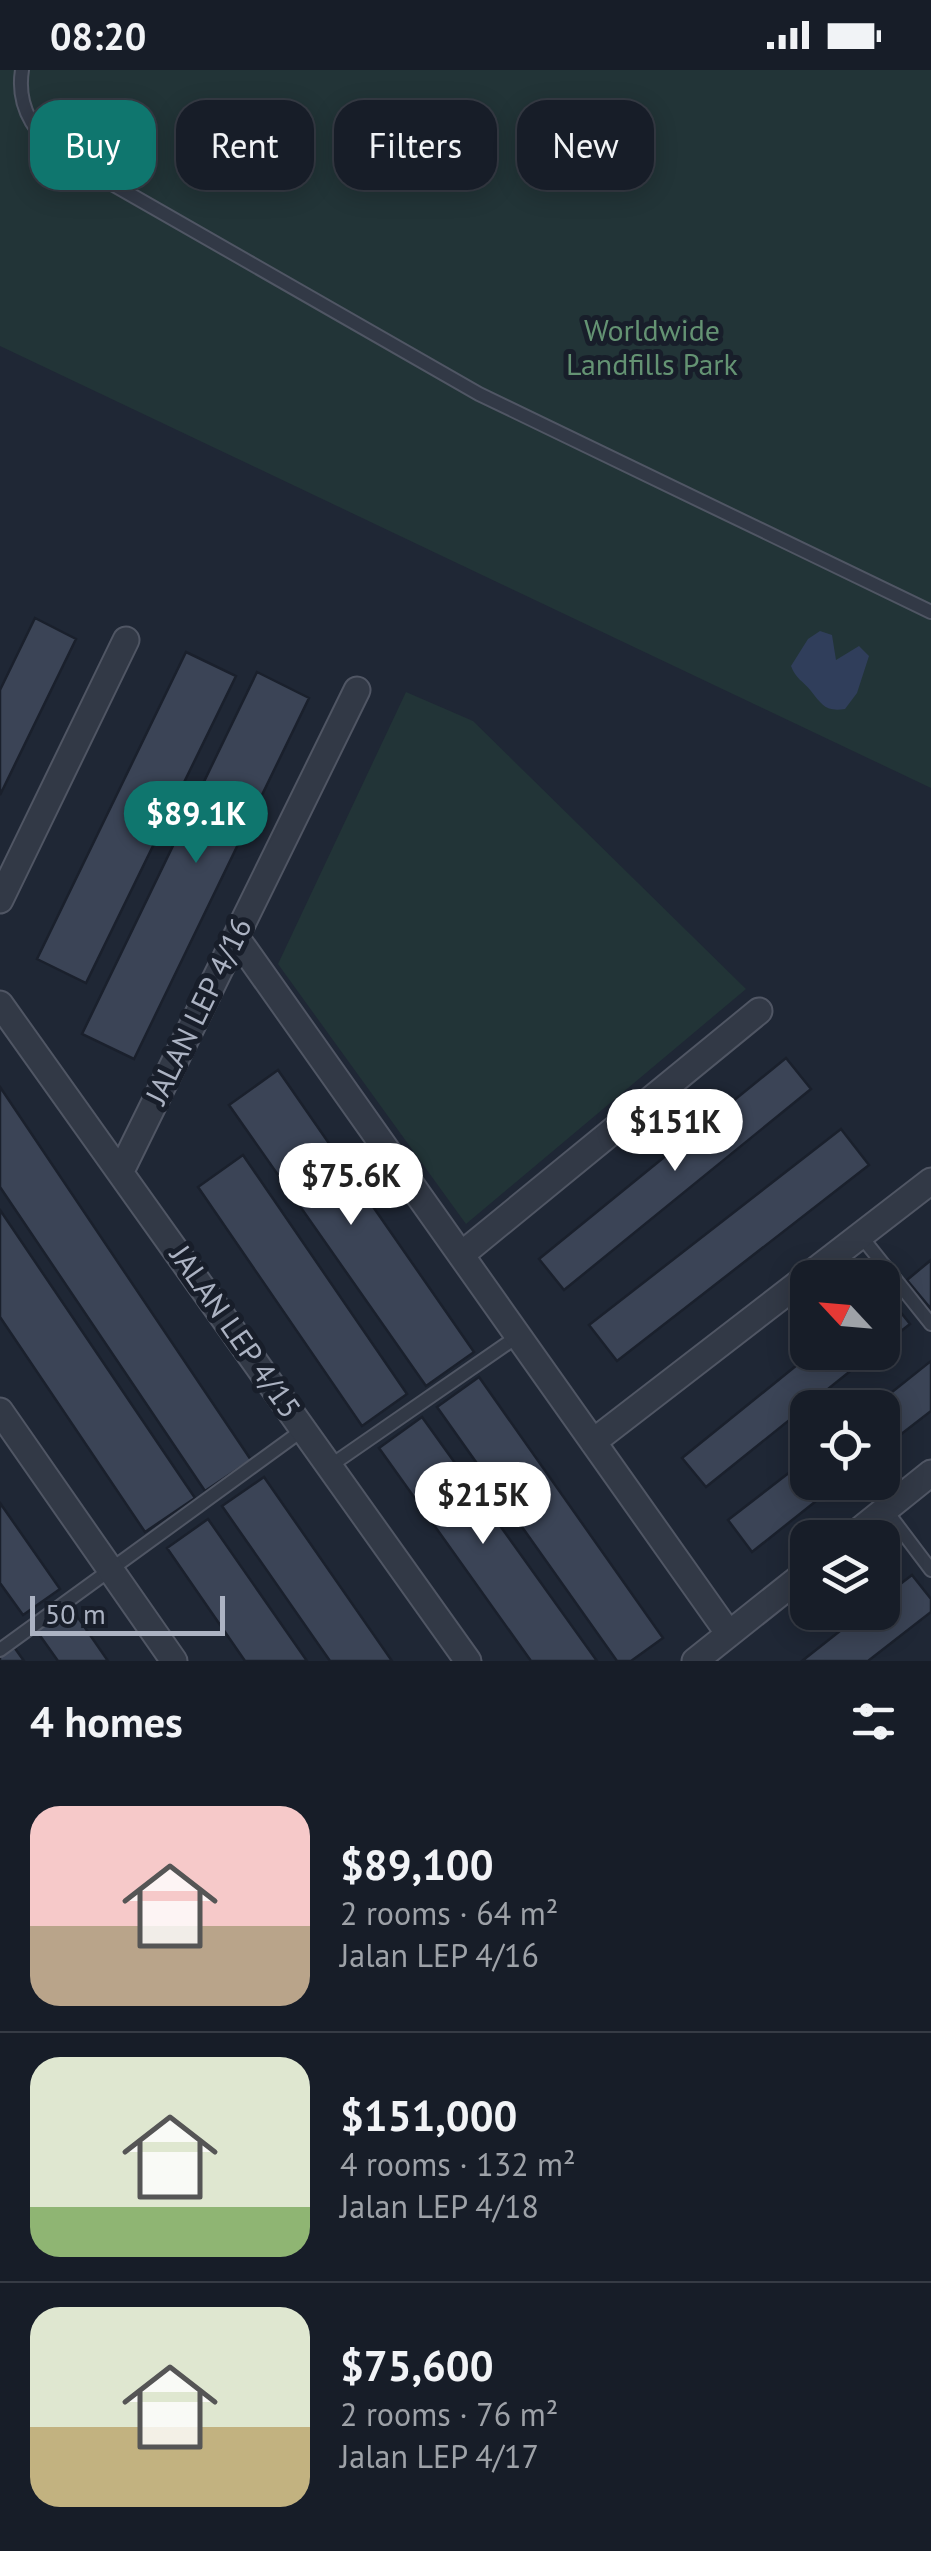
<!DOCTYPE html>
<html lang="en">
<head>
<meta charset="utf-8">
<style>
	:root { --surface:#171d28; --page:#242a34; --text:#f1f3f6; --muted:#9ea2a8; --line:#363b45; --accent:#0f766e }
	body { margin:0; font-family:"PT Sans",sans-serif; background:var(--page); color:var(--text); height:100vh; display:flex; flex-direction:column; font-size:38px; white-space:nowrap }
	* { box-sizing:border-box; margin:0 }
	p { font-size:32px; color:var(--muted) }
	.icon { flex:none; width:55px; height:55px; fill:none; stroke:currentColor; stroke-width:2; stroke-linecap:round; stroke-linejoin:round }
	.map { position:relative; height:1591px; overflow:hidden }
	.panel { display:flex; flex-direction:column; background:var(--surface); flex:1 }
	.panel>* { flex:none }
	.hud { position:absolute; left:30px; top:30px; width:872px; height:90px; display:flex; gap:20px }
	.needle { width:65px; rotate:296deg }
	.fabs { position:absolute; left:790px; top:1190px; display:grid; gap:20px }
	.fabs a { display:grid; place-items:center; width:110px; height:110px; border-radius:20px; background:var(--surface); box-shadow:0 5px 25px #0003,0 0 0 2px var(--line); font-size:50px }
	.scale { position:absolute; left:30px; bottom:25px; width:195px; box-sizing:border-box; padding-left:10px; border:5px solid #acb3c3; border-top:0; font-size:28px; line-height:35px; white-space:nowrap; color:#acb3c3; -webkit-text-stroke:8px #181e2a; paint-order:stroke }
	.price { position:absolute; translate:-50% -85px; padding:0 22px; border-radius:35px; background:#fff; color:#222; font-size:32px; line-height:65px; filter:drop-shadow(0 2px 5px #0008) }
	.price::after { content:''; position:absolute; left:50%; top:60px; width:30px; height:22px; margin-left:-15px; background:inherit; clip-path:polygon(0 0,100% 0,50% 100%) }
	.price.on { background:var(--accent); color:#fff }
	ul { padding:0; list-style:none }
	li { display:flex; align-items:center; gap:30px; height:250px; padding:0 30px }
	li+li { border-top:2px solid var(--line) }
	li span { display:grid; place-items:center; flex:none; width:280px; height:200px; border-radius:30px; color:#555 }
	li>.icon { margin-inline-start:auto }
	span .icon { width:120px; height:120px; fill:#fffc; stroke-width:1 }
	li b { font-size:42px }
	h2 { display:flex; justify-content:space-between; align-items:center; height:120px; padding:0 30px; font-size:42px }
	.pill { padding:0 35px; border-radius:30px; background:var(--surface); box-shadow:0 5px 25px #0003,0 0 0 2px var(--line); font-size:35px; line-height:90px }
	.pill.on { background:var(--accent); color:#fff }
	.status { display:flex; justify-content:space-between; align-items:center; height:70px; padding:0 50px; background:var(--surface); direction:ltr }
	.status svg { height:28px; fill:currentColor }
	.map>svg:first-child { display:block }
</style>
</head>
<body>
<div class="status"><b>08:20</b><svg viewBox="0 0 49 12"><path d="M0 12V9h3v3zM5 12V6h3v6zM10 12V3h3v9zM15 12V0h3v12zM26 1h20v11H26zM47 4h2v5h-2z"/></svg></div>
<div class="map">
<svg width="931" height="1591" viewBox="0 0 931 1591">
	<rect width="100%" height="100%" fill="#1f2735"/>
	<path fill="#223437" d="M0,0H931V718L0,276Z
		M406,622L473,651L746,919L466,1154L278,894Z"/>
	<path fill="#303e5b" d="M820,561L832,565L836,590L859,576L869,586L857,623L845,639C826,642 822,635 811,621C803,611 796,609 791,596L808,569Z"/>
	<path fill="#3b4456" stroke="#1a202c" stroke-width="2.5" d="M35,548L76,569L0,725V620Z
		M186,582L236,606L86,913L37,889Z
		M257,602L309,628L134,989L82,964Z
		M786,988L811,1019L564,1220L539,1189Z
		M278,1000L474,1282L426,1316L229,1035Z
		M0,1017L251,1390L205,1421L0,1117Z
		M841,1059L869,1095L617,1291L589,1255Z
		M243,1085L407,1324L362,1356L198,1117Z
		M0,1140L195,1428L145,1462L0,1247Z
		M931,1190V1239L907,1210Z
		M886,1224L910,1254L882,1276V1227Z
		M813,1282H874L706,1417L682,1388Z
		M931,1291V1341L882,1379V1338H872Z
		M479,1307L663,1568L631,1591H617L437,1337Z
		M422,1347L597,1591H531L379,1378Z
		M808,1388V1412H840L752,1482L728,1450Z
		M264,1407L392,1591H330L222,1436Z
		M0,1433L60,1519L23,1545L0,1513Z
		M208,1449L307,1591H245L167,1478Z
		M912,1505L931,1529V1542L868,1591H802L864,1542H882V1528Z
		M70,1536L108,1591H58L36,1560Z
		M14,1577L24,1591H0V1587Z"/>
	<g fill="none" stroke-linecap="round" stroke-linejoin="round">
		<g stroke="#505664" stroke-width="16">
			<path id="lane" d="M22,0C16,38 35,65 65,87L479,324L931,542
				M860,1165L931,1254
				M330,1396L518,1266
				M885,1439L931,1500
				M0,1580L304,1359"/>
		</g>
		<g stroke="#505664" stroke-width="29">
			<path id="street" d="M0,830L126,570
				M236,867L729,1564
				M0,934L468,1591
				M121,1101L357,620
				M461,1185L759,941
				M0,1341L174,1591
				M593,1372L931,1111
				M850,1468L931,1403
				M695,1591L808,1501"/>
		</g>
		<use href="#lane" stroke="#323946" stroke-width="12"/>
		<use href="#street" stroke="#323946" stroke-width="25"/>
	</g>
	<g text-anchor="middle" stroke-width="10" stroke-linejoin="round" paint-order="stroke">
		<g font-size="30" fill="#649373" stroke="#181e2a">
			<text x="652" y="271">Worldwide<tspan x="652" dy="34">Landfills Park</tspan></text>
		</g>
		<g font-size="30" fill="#acb3c3" stroke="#181e2a">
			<text transform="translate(199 941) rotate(-64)" y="10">JALAN LEP 4/16</text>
			<text transform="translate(235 1262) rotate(55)" y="10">JALAN LEP 4/15</text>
		</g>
	</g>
</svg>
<div class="fabs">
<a><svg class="needle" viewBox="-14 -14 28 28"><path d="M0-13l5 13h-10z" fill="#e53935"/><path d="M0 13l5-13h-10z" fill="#9ea2a8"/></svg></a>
<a><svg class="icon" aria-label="locate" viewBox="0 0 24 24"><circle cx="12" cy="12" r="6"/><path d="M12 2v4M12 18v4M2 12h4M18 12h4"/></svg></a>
<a><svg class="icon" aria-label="layers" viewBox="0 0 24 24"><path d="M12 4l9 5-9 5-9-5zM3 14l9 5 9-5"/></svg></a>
</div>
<div class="scale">50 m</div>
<b class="price on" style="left:196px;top:796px">$89.1K</b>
<b class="price" style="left:675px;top:1104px">$151K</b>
<b class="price" style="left:351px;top:1158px">$75.6K</b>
<b class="price" style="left:483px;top:1477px">$215K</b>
<div class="hud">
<a class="pill on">Buy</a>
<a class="pill">Rent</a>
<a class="pill">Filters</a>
<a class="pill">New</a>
</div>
</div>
<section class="panel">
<h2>4 homes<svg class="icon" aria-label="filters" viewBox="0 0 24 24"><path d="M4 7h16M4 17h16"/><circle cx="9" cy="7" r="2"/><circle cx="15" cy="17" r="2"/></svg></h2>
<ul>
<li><span style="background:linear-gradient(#f6c9c9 60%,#b9a48a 0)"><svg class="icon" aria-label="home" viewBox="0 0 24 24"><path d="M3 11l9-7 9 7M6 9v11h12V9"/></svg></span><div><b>$89,100</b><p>2 rooms · 64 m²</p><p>Jalan LEP 4/16</p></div></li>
<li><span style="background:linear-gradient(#dfe7d0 75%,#8fb573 0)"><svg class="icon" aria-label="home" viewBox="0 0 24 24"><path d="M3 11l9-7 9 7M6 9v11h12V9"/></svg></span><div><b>$151,000</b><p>4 rooms · 132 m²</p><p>Jalan LEP 4/18</p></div></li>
<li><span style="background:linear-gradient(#dfe7d0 60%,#c2b280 0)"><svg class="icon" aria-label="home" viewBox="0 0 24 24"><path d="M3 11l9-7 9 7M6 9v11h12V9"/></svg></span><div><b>$75,600</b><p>2 rooms · 76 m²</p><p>Jalan LEP 4/17</p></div></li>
</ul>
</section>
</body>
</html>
